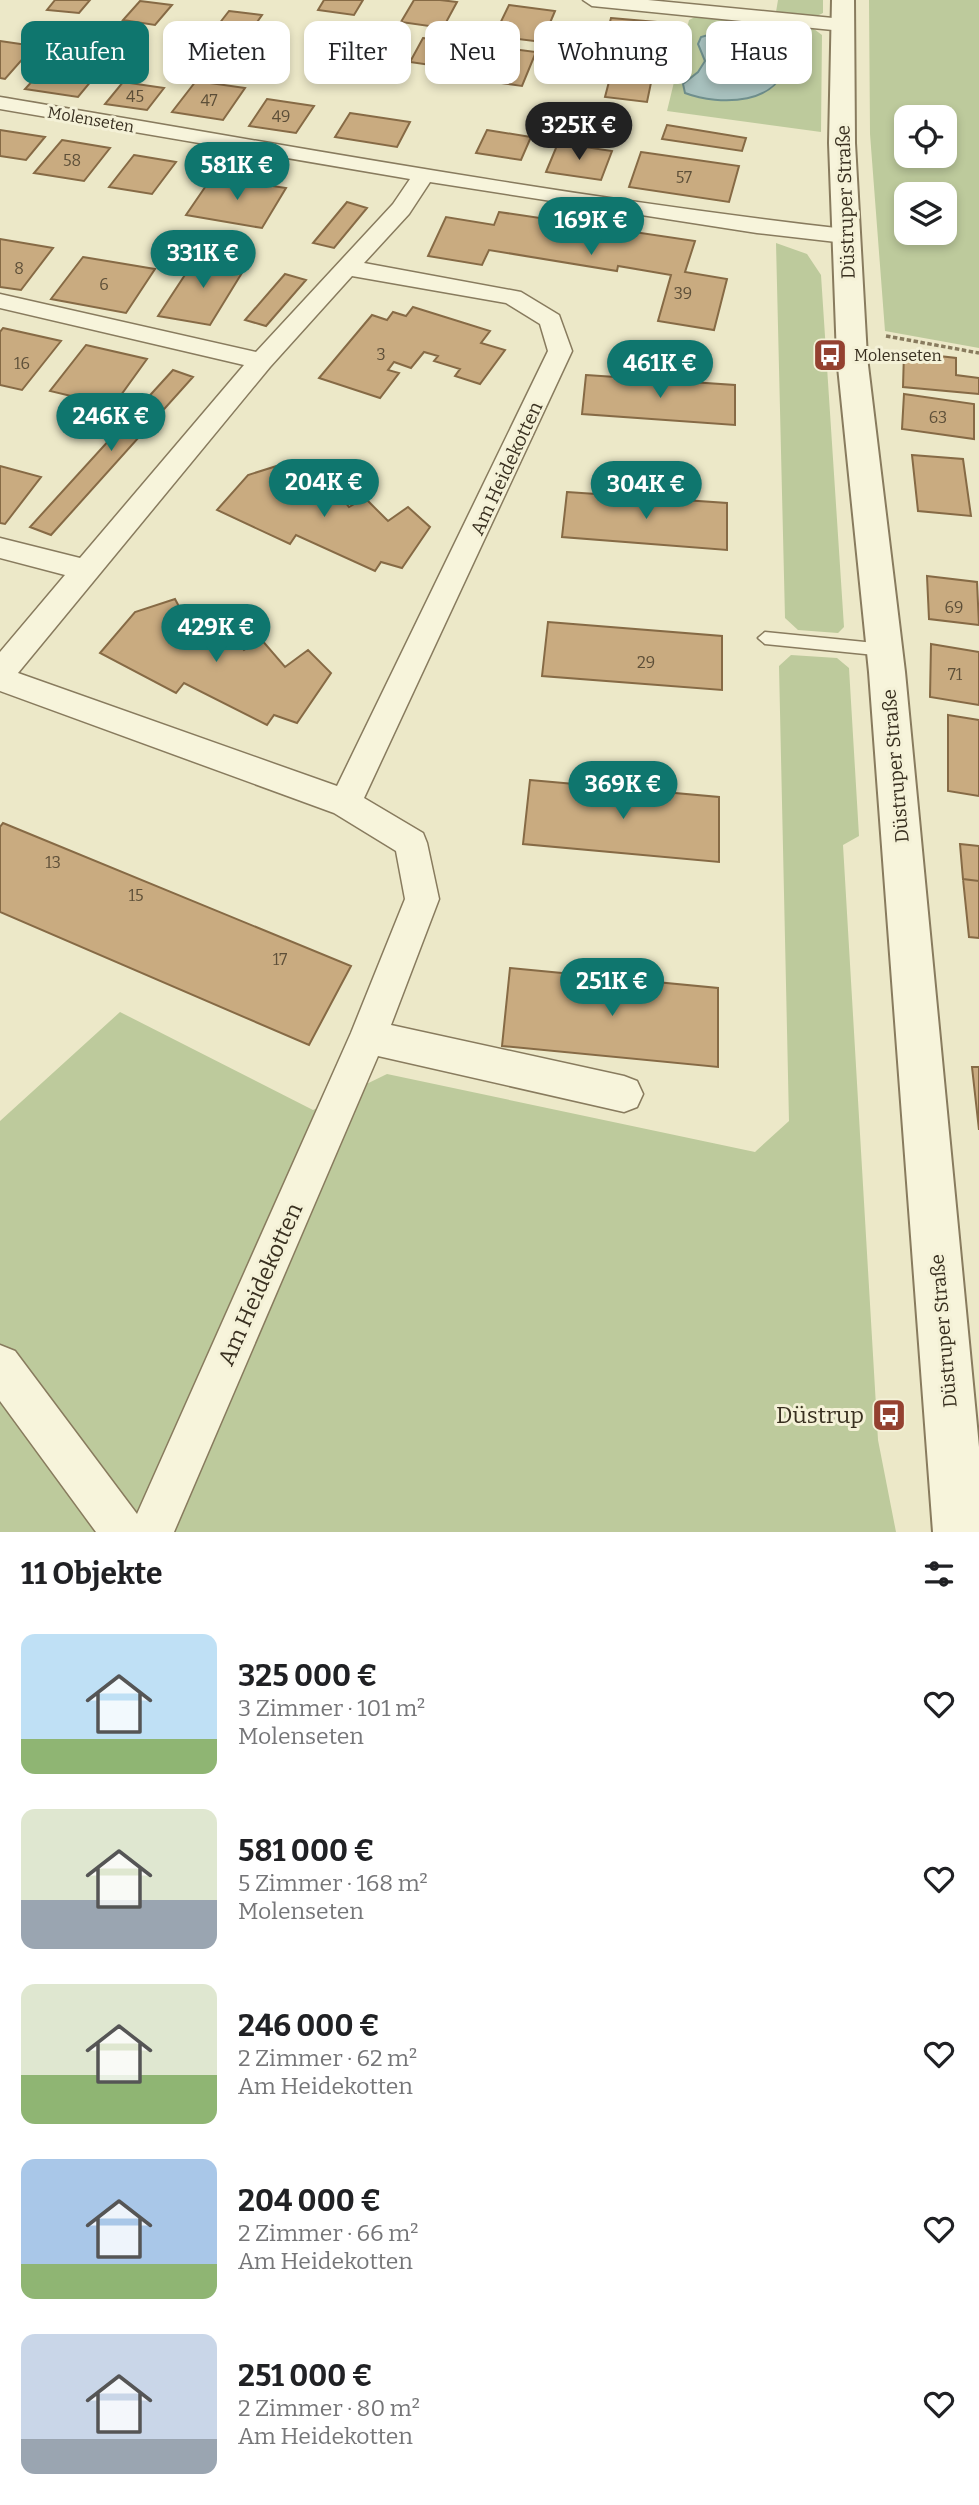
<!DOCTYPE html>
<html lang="de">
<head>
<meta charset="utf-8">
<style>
	:root { --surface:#fff; --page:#f2f2f2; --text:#202124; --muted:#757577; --accent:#0f766e }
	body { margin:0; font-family:Bitter,serif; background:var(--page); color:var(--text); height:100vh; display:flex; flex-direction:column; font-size:26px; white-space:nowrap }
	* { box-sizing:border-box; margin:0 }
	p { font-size:23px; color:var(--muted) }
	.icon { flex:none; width:38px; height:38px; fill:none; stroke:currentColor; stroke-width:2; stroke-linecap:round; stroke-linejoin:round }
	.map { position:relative; height:1532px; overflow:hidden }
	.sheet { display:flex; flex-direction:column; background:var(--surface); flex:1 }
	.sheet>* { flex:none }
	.banner { position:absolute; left:21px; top:21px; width:938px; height:63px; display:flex; gap:14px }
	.fabs { position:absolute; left:894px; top:105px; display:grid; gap:14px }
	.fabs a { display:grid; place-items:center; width:63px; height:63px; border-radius:14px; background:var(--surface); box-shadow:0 4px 10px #0003; font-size:35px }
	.price { position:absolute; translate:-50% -60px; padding:0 16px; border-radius:24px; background:var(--accent); color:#fff; font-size:23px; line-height:46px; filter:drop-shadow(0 2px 4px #0008) }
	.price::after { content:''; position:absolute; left:50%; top:42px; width:21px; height:16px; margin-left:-10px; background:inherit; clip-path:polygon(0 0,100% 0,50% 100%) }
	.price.active { background:#222; color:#fff }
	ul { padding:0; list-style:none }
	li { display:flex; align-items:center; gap:21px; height:175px; padding:0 21px }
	li span { display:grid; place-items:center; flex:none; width:196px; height:140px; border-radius:14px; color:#555 }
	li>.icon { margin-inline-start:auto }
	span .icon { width:84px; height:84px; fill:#fffc; stroke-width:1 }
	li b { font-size:30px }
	h2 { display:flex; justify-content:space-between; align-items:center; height:84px; padding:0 21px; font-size:30px }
	.pill { padding:0 24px; border-radius:14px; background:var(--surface); box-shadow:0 4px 10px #0003; font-size:24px; line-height:63px }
	.pill.active { background:var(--accent); color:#fff }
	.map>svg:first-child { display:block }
</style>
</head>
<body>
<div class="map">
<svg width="979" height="1532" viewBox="0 0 979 1532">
	<rect width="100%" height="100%" fill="#ece8c8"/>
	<path fill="#bdca9c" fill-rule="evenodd" d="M778,0H823V13L817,16L776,12Z
		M869,0H979V348L885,331L870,134ZM906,117H945V156H906ZM906,194H945V233H906Z
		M695,17L814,29L822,35L821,132L667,111L689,20Z
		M776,243L807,254L821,275L844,627L838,633L798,630L785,618Z
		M791,655L837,658L849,668L859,836L843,845L878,1440L896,1532H0V1121L120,1012L313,1110L387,1074L755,1152L789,1121L779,666Z"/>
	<path fill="#a8c1be" stroke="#6f8f8d" stroke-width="2" d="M715,33L764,38L781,45L787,57C783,106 719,106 685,93L683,84L698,72L705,61L698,44L701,37Z"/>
	<path fill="#c9ab80" stroke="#866a45" stroke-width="2" d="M55,0H90L79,13L47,10Z
		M324,0H363L354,15L318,10Z
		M414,0H440L457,2L443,28L401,22Z
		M140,1L172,5L155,25L123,20Z
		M509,5L555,11L542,42L494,36Z
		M229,11L262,15L246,38L212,33Z
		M611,18L656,22L647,56L602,52Z
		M326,24L360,28L346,52L311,48Z
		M423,38L457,43L444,67L410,62Z
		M0,41L34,46L5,79L0,78Z
		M488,46L536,52L522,86L473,79Z
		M46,66L97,74L78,97L25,89Z
		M611,74L652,78L647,102L605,97Z
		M196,81L245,88L223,120L172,112Z
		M123,82L164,88L147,110L105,104Z
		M267,99L314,106L296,133L249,126Z
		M350,113L410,122L397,147L335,137Z
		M667,125L746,138L742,151L662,139Z
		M0,130L45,137L26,160L0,156Z
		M487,130L531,137L521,160L476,153Z
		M62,140L110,148L84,181L34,173Z
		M558,143L612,151L601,180L546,172Z
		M641,152L739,166L729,202L629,187Z
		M134,155L176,162L152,194L109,187Z
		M212,177L286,188L262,228L186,215Z
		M347,202L367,208L334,248L313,243Z
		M499,212L695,241L685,272L727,279L714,330L658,321L671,275L618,266L617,271L489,250L482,265L428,256L446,217L494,225Z
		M0,239L53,248L21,290L0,287Z
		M198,255L248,263L210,325L158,316Z
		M83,257L155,269L126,313L51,299Z
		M285,274L306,280L266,326L245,320Z
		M413,307L490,331L481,343L505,350L480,384L455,376L460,369L434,361L438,356L424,352L411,368L394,362L388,370L399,373L380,398L319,378L372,315L387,320L393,312L406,316Z
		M3,328L61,341L22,390L0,385V332Z
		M86,345L147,359L113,406L50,391Z
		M904,352L956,358V375L979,378V394L903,387Z
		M173,370L193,377L51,535L30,527Z
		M586,375L735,385V425L582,414Z
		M904,394L974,404V439L902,429Z
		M912,455L963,459L971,516L918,511Z
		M283,464L301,491L330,483L349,507L365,498L388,521L408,507L430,527L402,568L381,562L375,571L296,535L290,544L217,510L248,475Z
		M0,466L41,477L5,524L0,523Z
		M567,492L727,503V550L562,537Z
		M927,576L977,582L979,625L929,619Z
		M175,599L192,631L224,621L244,650L261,639L285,667L308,650L331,673L297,723L274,715L267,725L184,683L176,693L100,653L135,612Z
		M548,622L722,636V690L542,676Z
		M931,644L979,652V705L930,697Z
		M948,715L979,720V796L948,791Z
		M530,780L719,797V862L523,844Z
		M3,823L351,966L309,1045L0,912V827Z
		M960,844L979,846V881L963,879Z
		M963,879L979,881V938L969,937Z
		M510,968L718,988V1067L502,1046Z
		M972,1067H979V1130Z"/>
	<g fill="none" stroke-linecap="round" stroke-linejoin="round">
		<g stroke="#887b5e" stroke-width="3">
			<path id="service" d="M765,632L885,644L892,650L885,656L765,644L758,638Z"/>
		</g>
		<g stroke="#887b5e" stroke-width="3">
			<path id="minor" d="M583,0H648L843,19L853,25L843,31L592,6Z
				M0,97C281,144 562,197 845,229L853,231L856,236L853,241L845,243L757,233L430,182L409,214L364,263L521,292L559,315L572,351L364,798L423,833L427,843L439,899L391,1025L624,1076L637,1081L643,1094L637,1107L624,1112L378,1056L174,1532H96L0,1401V1345L15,1351L137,1514L351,1033L405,899L396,851L334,813L0,691V652L65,575L0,558V538L80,558L244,365L0,308V294L256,352L393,204L410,179L0,109ZM352,276L506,303L540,324L548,351L337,786L18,673L270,367Z"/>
		</g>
		<g stroke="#887b5e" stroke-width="4">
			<path id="tertiary" d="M832,0H854L855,143L867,357L905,672L979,1447V1532H933L869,672L837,357L829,143Z"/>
		</g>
		<path stroke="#887b5e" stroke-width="3.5" stroke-dasharray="4.5 2.5" stroke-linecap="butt" d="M886,336L979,353"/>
		<use href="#service" fill="#f7f4db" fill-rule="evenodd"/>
		<use href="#minor" fill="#f7f4db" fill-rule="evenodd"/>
		<use href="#tertiary" fill="#f7f4db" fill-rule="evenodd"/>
	</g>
	<defs>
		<g id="bus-square" transform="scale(1.75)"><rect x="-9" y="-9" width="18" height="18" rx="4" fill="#944130" stroke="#f4f1d7"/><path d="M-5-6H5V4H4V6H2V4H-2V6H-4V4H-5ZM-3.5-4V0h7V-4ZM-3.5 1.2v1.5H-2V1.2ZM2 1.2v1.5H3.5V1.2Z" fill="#fff"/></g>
	</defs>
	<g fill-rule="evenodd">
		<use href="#bus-square" x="830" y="355"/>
		<use href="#bus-square" x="889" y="1415"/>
	</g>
	<g text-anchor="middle" stroke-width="6" stroke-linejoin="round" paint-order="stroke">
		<g font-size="16" fill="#5d4f38">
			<text x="135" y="102">45</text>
			<text x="209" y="106">47</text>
			<text x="281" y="122">49</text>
			<text x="72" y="166">58</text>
			<text x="684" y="183">57</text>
			<text x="19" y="274">8</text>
			<text x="104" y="290">6</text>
			<text x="683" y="299">39</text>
			<text x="381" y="360">3</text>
			<text x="22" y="369">16</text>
			<text x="938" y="423">63</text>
			<text x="954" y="613">69</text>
			<text x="646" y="668">29</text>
			<text x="955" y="680">71</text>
			<text x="53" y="868">13</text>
			<text x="136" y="901">15</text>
			<text x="280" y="965">17</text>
		</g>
		<g font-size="16" fill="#393020" stroke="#f4f1d7">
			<text transform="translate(91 119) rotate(10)" y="6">Molenseten</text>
		</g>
		<g font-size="16" fill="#393020" stroke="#f4f1d7" text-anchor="start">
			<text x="854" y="361">Molenseten</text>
		</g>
		<g font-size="19" fill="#393020" stroke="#f4f1d7">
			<text transform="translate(845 202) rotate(-92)" y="7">Düstruper Straße</text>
			<text transform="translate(506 468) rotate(-65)" y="7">Am Heidekotten</text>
			<text transform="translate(895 766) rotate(-95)" y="7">Düstruper Straße</text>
			<text transform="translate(943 1331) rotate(-95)" y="7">Düstruper Straße</text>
		</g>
		<g font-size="23" fill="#393020" stroke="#f4f1d7">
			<text transform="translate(260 1284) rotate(-66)" y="8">Am Heidekotten</text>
		</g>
		<g font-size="23" fill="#393020" stroke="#f4f1d7" text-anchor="end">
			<text x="864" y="1423">Düstrup</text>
		</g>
	</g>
</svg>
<div class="fabs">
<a><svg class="icon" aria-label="locate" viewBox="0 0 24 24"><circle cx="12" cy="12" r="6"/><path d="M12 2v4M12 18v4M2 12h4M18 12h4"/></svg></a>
<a><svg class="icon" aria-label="layers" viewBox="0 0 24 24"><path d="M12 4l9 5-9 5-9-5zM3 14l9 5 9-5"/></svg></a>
</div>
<b class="price active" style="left:579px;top:162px">325K €</b>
<b class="price" style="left:237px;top:202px">581K €</b>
<b class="price" style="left:591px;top:257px">169K €</b>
<b class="price" style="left:203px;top:290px">331K €</b>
<b class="price" style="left:660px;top:400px">461K €</b>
<b class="price" style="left:111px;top:453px">246K €</b>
<b class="price" style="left:324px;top:519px">204K €</b>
<b class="price" style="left:646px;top:521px">304K €</b>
<b class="price" style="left:216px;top:664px">429K €</b>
<b class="price" style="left:623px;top:821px">369K €</b>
<b class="price" style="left:612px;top:1018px">251K €</b>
<div class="banner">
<a class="pill active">Kaufen</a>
<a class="pill">Mieten</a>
<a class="pill">Filter</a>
<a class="pill">Neu</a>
<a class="pill">Wohnung</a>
<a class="pill">Haus</a>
</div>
</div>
<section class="sheet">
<h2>11 Objekte<svg class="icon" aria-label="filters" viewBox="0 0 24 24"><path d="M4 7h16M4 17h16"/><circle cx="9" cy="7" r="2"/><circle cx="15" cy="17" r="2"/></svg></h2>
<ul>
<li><span style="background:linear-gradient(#bfe0f5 75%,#8fb573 0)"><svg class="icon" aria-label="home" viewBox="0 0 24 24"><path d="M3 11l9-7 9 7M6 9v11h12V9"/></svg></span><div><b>325 000 €</b><p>3 Zimmer · 101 m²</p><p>Molenseten</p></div><svg class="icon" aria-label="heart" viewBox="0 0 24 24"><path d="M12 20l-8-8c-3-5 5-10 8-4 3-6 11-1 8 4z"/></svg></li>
<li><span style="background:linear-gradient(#dfe7d0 65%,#9aa5b1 0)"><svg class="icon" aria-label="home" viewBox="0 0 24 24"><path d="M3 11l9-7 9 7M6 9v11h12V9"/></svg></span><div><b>581 000 €</b><p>5 Zimmer · 168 m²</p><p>Molenseten</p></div><svg class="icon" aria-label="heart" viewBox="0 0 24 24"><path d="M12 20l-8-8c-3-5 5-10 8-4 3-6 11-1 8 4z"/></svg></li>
<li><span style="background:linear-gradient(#dfe7d0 65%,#8fb573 0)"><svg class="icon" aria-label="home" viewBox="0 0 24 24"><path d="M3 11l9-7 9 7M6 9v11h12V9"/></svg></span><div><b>246 000 €</b><p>2 Zimmer · 62 m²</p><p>Am Heidekotten</p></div><svg class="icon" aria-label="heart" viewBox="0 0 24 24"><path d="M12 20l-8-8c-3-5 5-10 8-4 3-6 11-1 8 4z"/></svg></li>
<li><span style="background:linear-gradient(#a9c7e8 75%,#8fb573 0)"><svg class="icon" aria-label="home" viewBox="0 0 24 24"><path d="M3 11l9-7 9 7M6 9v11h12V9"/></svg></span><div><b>204 000 €</b><p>2 Zimmer · 66 m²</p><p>Am Heidekotten</p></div><svg class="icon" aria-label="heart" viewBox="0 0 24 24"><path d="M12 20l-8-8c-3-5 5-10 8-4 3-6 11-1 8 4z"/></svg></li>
<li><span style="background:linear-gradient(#c9d6e8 75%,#9aa5b1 0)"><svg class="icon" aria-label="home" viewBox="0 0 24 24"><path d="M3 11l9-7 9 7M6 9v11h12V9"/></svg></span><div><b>251 000 €</b><p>2 Zimmer · 80 m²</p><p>Am Heidekotten</p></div><svg class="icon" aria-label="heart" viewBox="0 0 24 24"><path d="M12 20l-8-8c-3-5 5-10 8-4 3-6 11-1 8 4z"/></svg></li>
</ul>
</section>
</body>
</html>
